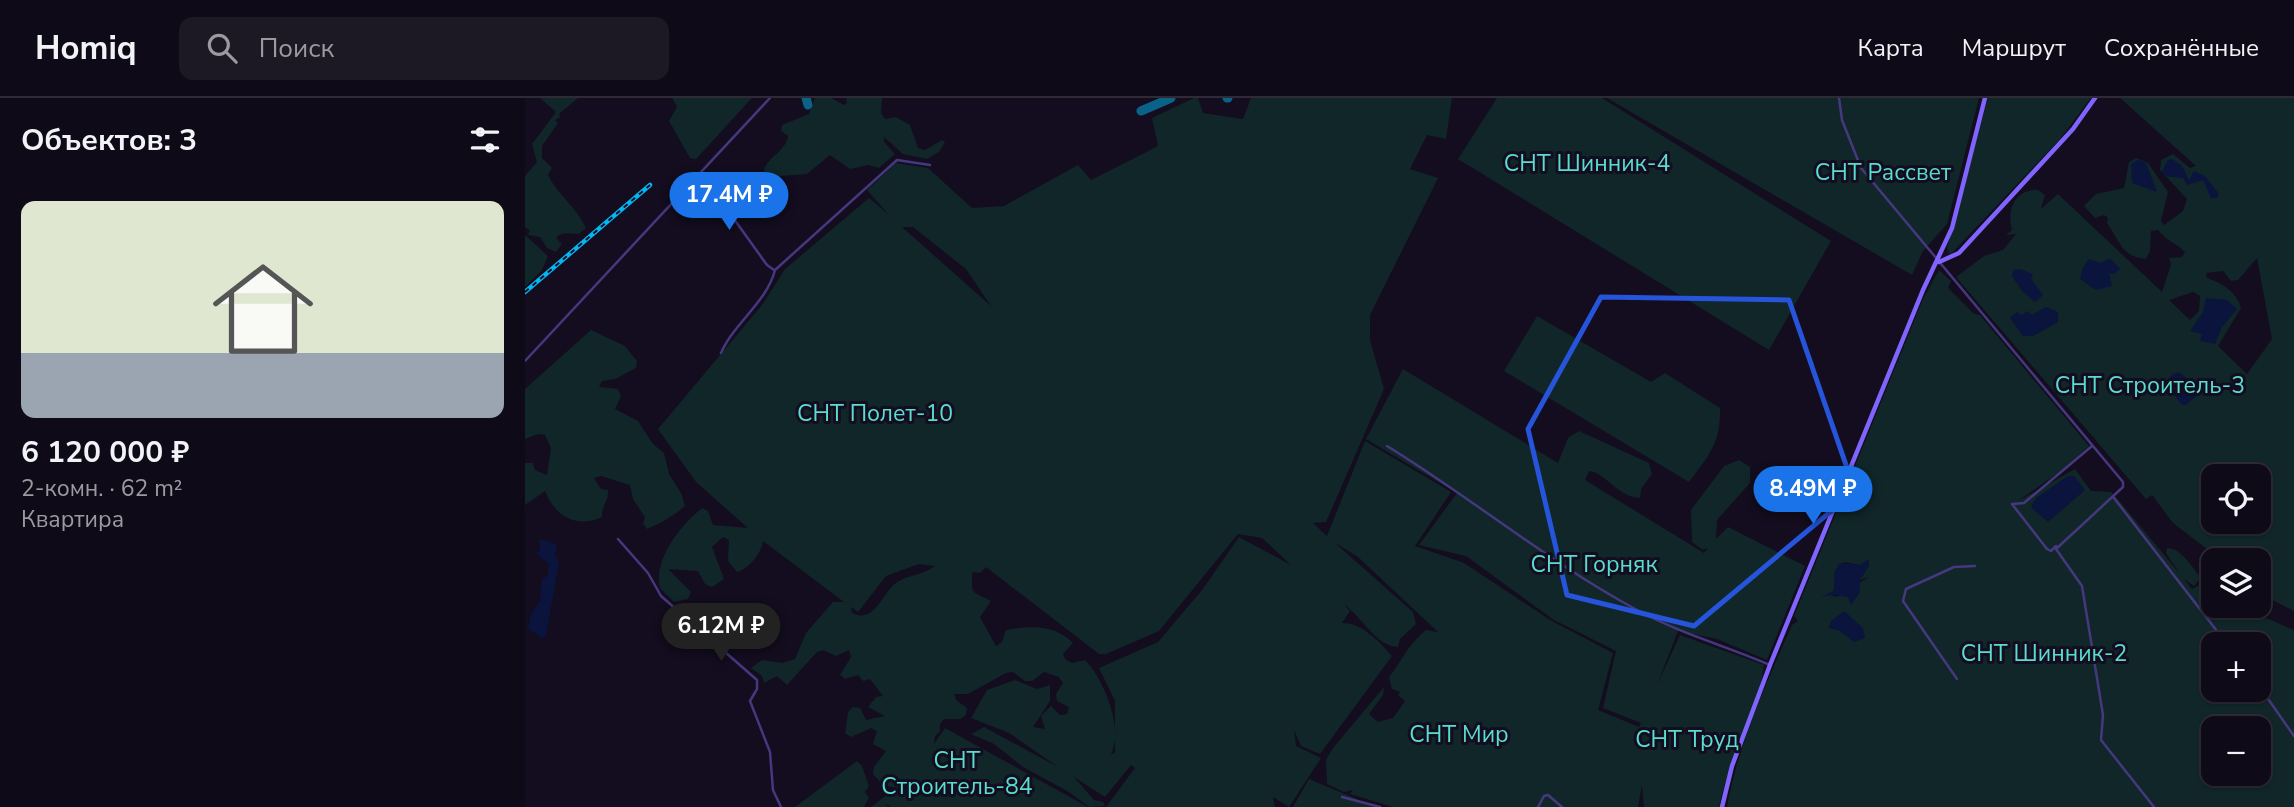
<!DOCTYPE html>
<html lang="ru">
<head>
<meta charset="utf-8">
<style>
	:root { --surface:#0e0a17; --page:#1c1824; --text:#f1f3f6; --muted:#9b9aa1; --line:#2e2b36; --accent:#1a73e8 }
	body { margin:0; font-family:"Nunito Sans",sans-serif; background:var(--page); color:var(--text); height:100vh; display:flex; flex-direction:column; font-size:26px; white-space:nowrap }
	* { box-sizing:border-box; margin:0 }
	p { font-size:23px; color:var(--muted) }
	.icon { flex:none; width:38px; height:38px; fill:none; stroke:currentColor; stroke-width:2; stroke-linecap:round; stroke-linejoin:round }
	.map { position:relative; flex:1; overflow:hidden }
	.details { display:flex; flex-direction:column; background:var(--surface); width:525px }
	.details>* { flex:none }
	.controls { position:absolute; left:1676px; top:366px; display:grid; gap:14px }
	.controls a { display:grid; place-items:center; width:70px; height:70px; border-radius:14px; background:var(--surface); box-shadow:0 2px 5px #0004,0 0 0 2px var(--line); font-size:35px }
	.price { position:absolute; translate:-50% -60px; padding:0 16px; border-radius:24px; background:var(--accent); color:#fff; font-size:23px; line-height:46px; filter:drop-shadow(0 2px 4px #0008) }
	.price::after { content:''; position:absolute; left:50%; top:42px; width:21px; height:16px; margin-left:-10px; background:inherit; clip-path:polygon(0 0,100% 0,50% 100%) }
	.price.current { background:#222; color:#fff }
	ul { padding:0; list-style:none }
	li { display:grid; align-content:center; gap:14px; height:371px; padding:0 21px }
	li span { display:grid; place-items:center; height:217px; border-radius:14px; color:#555 }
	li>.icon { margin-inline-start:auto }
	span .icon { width:126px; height:126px; fill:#fffc; stroke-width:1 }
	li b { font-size:30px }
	h2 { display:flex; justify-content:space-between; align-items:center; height:84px; padding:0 21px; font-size:30px }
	header { display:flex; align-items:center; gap:42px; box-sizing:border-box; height:98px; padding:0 35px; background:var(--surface); border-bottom:2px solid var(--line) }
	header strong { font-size:33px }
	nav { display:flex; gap:38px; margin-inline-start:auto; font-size:24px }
	.search { width:490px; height:63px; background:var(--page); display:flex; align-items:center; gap:18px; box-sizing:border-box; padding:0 24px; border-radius:14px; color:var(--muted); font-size:26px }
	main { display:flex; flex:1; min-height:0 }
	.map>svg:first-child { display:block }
</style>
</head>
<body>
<header>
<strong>Homiq</strong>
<div class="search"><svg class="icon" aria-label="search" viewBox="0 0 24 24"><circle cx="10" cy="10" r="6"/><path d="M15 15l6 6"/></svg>Поиск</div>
<nav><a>Карта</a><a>Маршрут</a><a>Сохранённые</a></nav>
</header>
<main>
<section class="details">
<h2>Объектов: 3<svg class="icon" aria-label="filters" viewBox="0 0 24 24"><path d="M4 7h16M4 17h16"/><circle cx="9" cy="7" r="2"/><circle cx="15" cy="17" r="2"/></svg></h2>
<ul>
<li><span style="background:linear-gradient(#dfe7d0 70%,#9aa5b1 0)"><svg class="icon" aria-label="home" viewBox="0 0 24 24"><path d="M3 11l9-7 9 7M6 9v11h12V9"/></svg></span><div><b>6 120 000 ₽</b><p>2-комн. · 62 m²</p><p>Квартира</p></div></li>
</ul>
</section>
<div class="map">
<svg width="1769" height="709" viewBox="0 0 1769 709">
	<rect width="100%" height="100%" fill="#130d1f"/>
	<path fill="#102629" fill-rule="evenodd" d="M15,0H53L34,16L35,19L30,22L33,25L17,48V60L27,70L23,77C33,97 52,110 61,130L54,136C44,136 38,133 31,140L37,146L31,154L22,150L15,139L3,137L5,133L0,129V78L12,64L7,46L31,14Z
		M147,0H227L171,61L165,60L144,23L152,9Z
		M290,0H306L319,7L322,5L321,0H357L356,15L360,21L371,19L385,27L393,50L400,52L417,42L420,44L414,54L402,61L378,56L359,39V44L370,56L354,70L344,67L325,71L305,57L282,76L255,78L252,81L261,86L260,91L245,93L239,71C245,58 261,52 263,38L256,33L257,27L284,16Z
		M669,0H673L678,15L718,21L726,0H927L921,41L902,37L885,71L913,80L845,217V242L859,291L801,424L788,425L802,438L840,343L926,394L890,448L939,465L1025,522L1088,555L1073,612L1114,629L1116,625L1078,610L1091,553L1029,522L941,458L894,447L932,395L841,341L878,271L1033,365L1043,340L1054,333L1124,365L1127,376L1116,391L1115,400C1092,399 1080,374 1064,373L1060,382L1179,455L1183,450L1178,452L1167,444L1166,412L1199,368L1214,362L1225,369V385L1192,422L1191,441L1203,429L1280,468L1242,562L1192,541L1153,533L1132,587L1155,537L1239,567C1233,615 1204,660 1194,709H1119L1117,687L1113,709H868L825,696L828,692L819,694L802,686L801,662L808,650L859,589L858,597L844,616L853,624L868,620L880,603L873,597L875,594L867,591L864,579C877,563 883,546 901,532L913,534L833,459L809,444L888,514L891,526L875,541L873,549C851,549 836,517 819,507L825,513L817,525C836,524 855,544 867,558L795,656L776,648L769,632L771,648L796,660L764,709L748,699L750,709H581L610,670L606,667L580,699L549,679L569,702L578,704L580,708L564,709L544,694L498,669L469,646L446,636L459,629L533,669L484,635L446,620L462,592L490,582L512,591L525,587V603L508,629L520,631L516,618L526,608L535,617L542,616L544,609L532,603L531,596L538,585L534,579L519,574L507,583H500L488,574L481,575L443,596H429L431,602L442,610L441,617L435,621H419L415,626V633L410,638L409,646L420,630L563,709H366L361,706L363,709H346L371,690L358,687L348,676L349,669L361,653L348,646L352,633L346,630L326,639L320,635L323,614L328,609L335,610L341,622L360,618L343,609L351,599L358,598L345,581L338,583L333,577L320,581L315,577L326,559L324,552L311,558L298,552L292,554L262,587L252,578L239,585L237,578L226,570L237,562L257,565L270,561L281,535L308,504H319L238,443C237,454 224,471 212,474L203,463L204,442L198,439L187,449L199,481L187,489L180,486L173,473L143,471L166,494L163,501L149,504L135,490C128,461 156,427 177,410L183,413L188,427L223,430L171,384L133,331L237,207L260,171L344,100L363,116L342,92L371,65L403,70L447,110L479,108L553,67L566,82L633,48L627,20ZM377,129H388L441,171L466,208ZM713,436L737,440L766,467L714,439L677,492L633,544L574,570L590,603V655L586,656C599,631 579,581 560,562L547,565L541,562L538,556L548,545C529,526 505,528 481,532L477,544L471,548L455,519L466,503C443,492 448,496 447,474L455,475L461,469L574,556H581L634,533ZM394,466L410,468C399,476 385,477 374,483C358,491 351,527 327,515L326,509L333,514L361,478Z
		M972,0H1077L1306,143L1244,252L933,61Z
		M1082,0H1454L1422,126L1398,153L1387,177Z
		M1463,0H1566L1535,41L1425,157L1422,150Z
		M1595,0H1769V513L1734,495V462H1690L1691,458L1648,425L1627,397L1621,401L1431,179L1459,158L1478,152L1491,136L1481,137L1487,132C1481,111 1491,91 1513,92L1520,97L1516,111L1533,96L1637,194L1646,167L1644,160L1657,159L1660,154C1649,143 1644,145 1633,132L1626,133L1625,153L1621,161C1596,159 1595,143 1582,125L1583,120L1579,117L1570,120L1559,108L1571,96L1599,90L1604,64L1611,60L1623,65L1643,94L1636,123L1639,127L1658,113L1662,101L1635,72L1636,62L1648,56L1665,70L1671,68ZM1732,160L1747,241L1722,276L1693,248L1716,210C1712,194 1697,185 1682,180L1681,175L1698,173L1706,183L1713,182ZM1668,194L1675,198L1674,213L1665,222L1644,202ZM1689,378H1734V424H1689Z
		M0,137L23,158L17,172L0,189Z
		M1414,172L1426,183L1423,190L1448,215L1455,217L1564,348L1540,370L1493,403L1550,371L1566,393L1586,394L1591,399L1655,476L1641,455L1642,450C1655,449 1668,470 1676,480L1669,488L1659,481L1667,491L1682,483L1689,488V508H1714L1769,532V709H1202C1213,647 1242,584 1267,527L1273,523L1269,518L1398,201ZM1344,462L1335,482L1344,479L1311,499L1303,496L1309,493L1310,473L1319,464L1335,467ZM1689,546H1734V592H1689ZM1689,630H1734V676H1689Z
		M1012,218L1126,284L1140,275L1195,310C1196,345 1184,357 1164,384L979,273Z
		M66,232L100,248L112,263L111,270L90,281L77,283L74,289L93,291L96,298L90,311L113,323L128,346L139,355L144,376L156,395L160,408C148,418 137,425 122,431L118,426L120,419L108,401L105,387L76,378L69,380L76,391L83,392C84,403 76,408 77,419C51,431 30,418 20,393L0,407V365H8L10,372L22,377L26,350L20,337L13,336L0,341V291Z
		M332,663L337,668L344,688L340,694L344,700L339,709H270Z
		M784,681L851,709H768Z"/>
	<path fill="#0a143c" d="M1647,61L1657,68L1664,82L1669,73L1680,78L1694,96L1692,100H1686L1678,82L1662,87L1658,80L1639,78L1637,73L1643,62Z
		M1613,62L1621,65L1632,94L1607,85L1606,66Z
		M1585,160L1595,171L1589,176L1584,175L1587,188L1571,192L1555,181L1557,171L1564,161L1576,165Z
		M1495,171L1508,176L1506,181L1518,197L1510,204L1497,193L1487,178L1488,172Z
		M1681,200L1702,202L1712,211L1697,229L1690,246L1675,243L1677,236L1665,233L1678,214Z
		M1521,209L1533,214V224L1508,238H1498L1485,220L1492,214L1497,217L1502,213L1507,217Z
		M1654,274L1664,282L1671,298L1661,307H1657L1640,284L1648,276Z
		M1543,378H1549L1560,392L1523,424L1506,409L1511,400Z
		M14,441L32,446L30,457L34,465L21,538L16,540L3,530L6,516L15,503L17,481L22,478L24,466L11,456L15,452Z
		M1344,461V468L1335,482V494L1326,507L1323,499L1305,497L1296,499L1309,493L1310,473L1315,465L1335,467Z
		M1319,513L1338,530L1340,540L1329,544L1315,533L1304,530L1306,523Z"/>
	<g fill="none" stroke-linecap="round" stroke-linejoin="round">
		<path stroke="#0b6289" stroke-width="9" d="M281,0L283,7
			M702,0H703
			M616,13L646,0"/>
		<path stroke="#45387e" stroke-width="2.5" d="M1314,0L1317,22L1336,70L1598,384V389L1531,451L1557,488L1578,617L1576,642L1629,709
			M176,75L242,167L249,172
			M196,255C209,225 242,204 250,172L372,62L405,67
			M0,263L245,0
			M862,348C947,400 1023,464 1112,512C1154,535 1201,548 1245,567
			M1589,400L1702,546
			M93,441L123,475L136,498L232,582V591L225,603L245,654L248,692L256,709
			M1531,448L1526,453L1522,451L1487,406L1499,405L1567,348
			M1432,581L1378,503L1381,491L1429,469L1450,468
			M1734,588L1769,638
			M817,699L855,709
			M1013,709L1019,698L1023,697L1037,709"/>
		<path stroke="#7f64fd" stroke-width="4.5" d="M1414,164L1434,155L1548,31L1570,0
			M1197,709L1207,668L1245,567L1398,192L1427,130L1460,0"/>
		<g stroke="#03b7f3" stroke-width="4.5">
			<path id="rail" d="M0,194L125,87"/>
		</g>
		<use href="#rail" stroke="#130d1f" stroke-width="2" stroke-dasharray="5" stroke-linecap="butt"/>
	</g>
	<path fill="none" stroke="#2654da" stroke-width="5" stroke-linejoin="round" d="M1076,199L1264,202L1330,393L1169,528L1042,497L1003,331Z"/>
	<g text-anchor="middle" stroke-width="6" stroke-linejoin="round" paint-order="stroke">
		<g font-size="23" fill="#59ddd0" stroke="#130d1f">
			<text x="1062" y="73">СНТ Шинник-4</text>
			<text x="1358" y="82">СНТ Рассвет</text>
			<text x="1625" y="295">СНТ Строитель-3</text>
			<text x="350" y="323">СНТ Полет-10</text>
			<text x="1069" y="474">СНТ Горняк</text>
			<text x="1519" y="563">СНТ Шинник-2</text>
			<text x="934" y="644">СНТ Мир</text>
			<text x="1162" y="649">СНТ Труд</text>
			<text x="432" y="670">СНТ<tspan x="432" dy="26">Строитель-84</tspan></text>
		</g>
	</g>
</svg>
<div class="controls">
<a><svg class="icon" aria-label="locate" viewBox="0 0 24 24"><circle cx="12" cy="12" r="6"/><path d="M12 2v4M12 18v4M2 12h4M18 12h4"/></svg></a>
<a><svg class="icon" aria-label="layers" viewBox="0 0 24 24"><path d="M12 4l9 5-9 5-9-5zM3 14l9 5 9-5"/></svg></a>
<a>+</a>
<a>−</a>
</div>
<b class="price" style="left:204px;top:134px">17.4M ₽</b>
<b class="price" style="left:1288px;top:428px">8.49M ₽</b>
<b class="price current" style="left:196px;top:565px">6.12M ₽</b>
</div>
</main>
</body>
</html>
